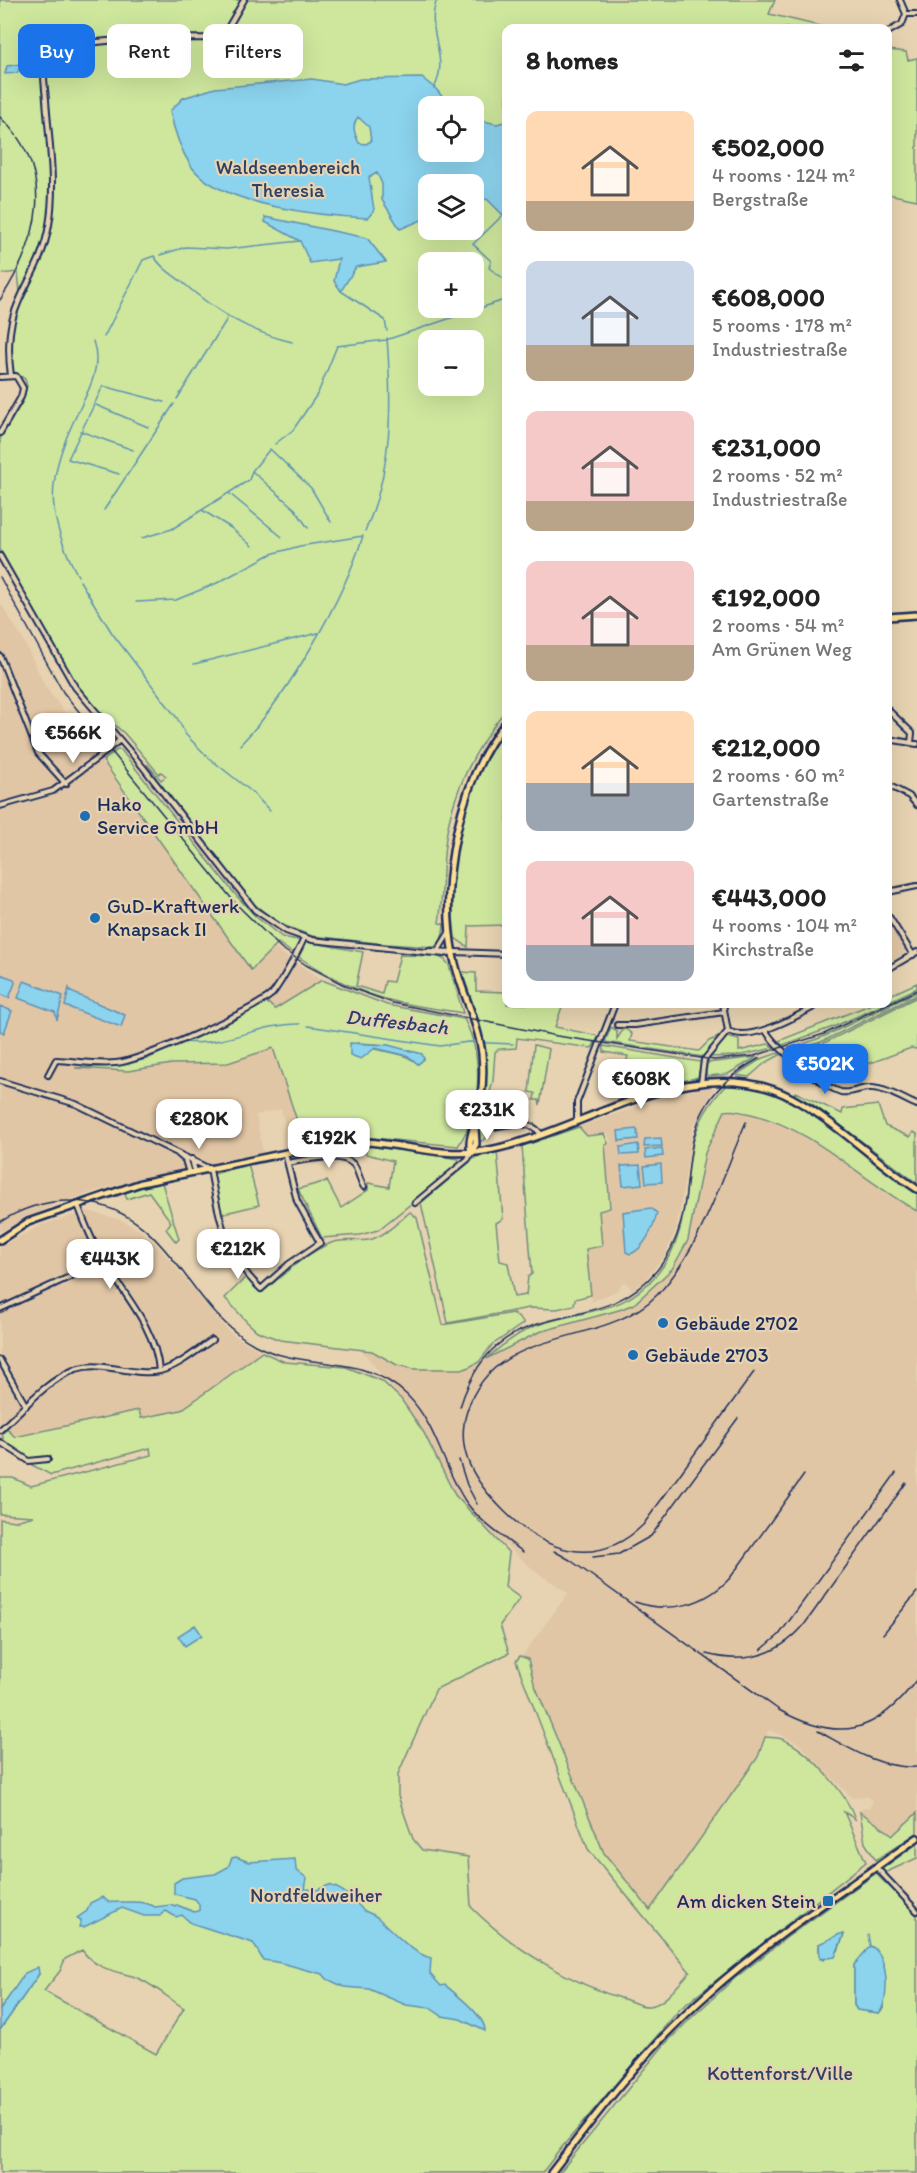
<!DOCTYPE html>
<html lang="en">
<head>
<meta charset="utf-8">
<style>
	:root { --surface:#fff; --page:#f2f2f2; --text:#222; --muted:#767676; --accent:#1a73e8 }
	body { margin:0; font-family:Itim,sans-serif; background:var(--page); color:var(--text); height:100vh; display:flex; flex-direction:column; font-size:22px; white-space:nowrap }
	* { box-sizing:border-box; margin:0 }
	p { font-size:20px; color:var(--muted) }
	.icon { flex:none; width:33px; height:33px; fill:none; stroke:currentColor; stroke-width:2; stroke-linecap:round; stroke-linejoin:round }
	.map { position:relative; flex:1; overflow:hidden }
	.drawer { position:absolute; left:502px; top:24px; width:390px; height:984px; display:flex; flex-direction:column; background:var(--surface); border-radius:12px; box-shadow:0 6px 24px #0002 }
	.drawer>* { flex:none }
	.top-card { position:absolute; left:18px; top:24px; width:394px; height:54px; display:flex; gap:12px }
	.tools { position:absolute; left:418px; top:96px; display:grid; gap:12px }
	.tools a { display:grid; place-items:center; width:66px; height:66px; border-radius:12px; background:var(--surface); box-shadow:0 6px 24px #0002; font-size:30px }
	.price { position:absolute; translate:-50% -51px; padding:0 14px; border-radius:12px; background:#fff; color:#222; font-size:20px; line-height:39px; filter:drop-shadow(0 2px 3px #0008) }
	.price::after { content:''; position:absolute; left:50%; top:36px; width:18px; height:14px; margin-left:-9px; background:inherit; clip-path:polygon(0 0,100% 0,50% 100%) }
	.price.on { background:var(--accent); color:#fff }
	ul { padding:0; list-style:none }
	li { display:flex; align-items:center; gap:18px; height:150px; padding:0 24px }
	li span { display:grid; place-items:center; flex:none; width:168px; height:120px; border-radius:12px; color:#555 }
	li>.icon { margin-inline-start:auto }
	span .icon { width:72px; height:72px; fill:#fffc; stroke-width:1 }
	li b { font-size:26px }
	h2 { display:flex; justify-content:space-between; align-items:center; height:72px; padding:0 24px; font-size:26px }
	.tag { padding:0 21px; border-radius:12px; background:var(--surface); box-shadow:0 6px 24px #0002; font-size:21px; line-height:54px }
	.tag.on { background:var(--accent); color:#fff }
	.map>svg:first-child { display:block }
</style>
</head>
<body>
<div class="map">
<svg width="917" height="2173" viewBox="0 0 917 2173">
	<rect width="100%" height="100%" fill="#e7d3b1"/>
	<filter id="ink" filterUnits="userSpaceOnUse"><feTurbulence type="fractalNoise" baseFrequency=".0167" numOctaves="2"/><feDisplacementMap in="SourceGraphic" scale="12" xChannelSelector="R" yChannelSelector="G"/><feConvolveMatrix kernelMatrix="1 2 1 2 8 2 1 2 1" color-interpolation-filters="sRGB"/></filter>
	<g filter="url(#ink)">
		<path fill="#e1c6a6" d="M0,602L24,641L45,686L184,872L252,970L274,948L322,980L275,1009L265,1001L147,1059L115,1066H76L128,1071L172,1064L228,1063L273,1047L304,1142L289,1145L281,1109L256,1115L263,1152L119,1184L53,1205L0,1232Z
			M888,922L907,951L888,964Z
			M700,1088H715L693,1127L680,1210L676,1230L665,1255L645,1280L632,1290L625,1282L622,1283L618,1290L592,1302L585,1248L602,1246L599,1210H609L611,1207L605,1144L611,1143L608,1134L587,1136L579,1127L649,1102Z
			M729,1109L760,1116L809,1136L891,1197L917,1211V1813L892,1835L860,1812L864,1807L869,1808L873,1801L867,1796L852,1798L798,1743L769,1730L758,1757L650,1910L604,1853L534,1683L528,1659L523,1655L568,1593L535,1571L477,1520L455,1495L424,1433L401,1399L360,1348L372,1351L397,1365L465,1369L539,1332L619,1310L672,1269L681,1254L688,1240L705,1153L722,1115Z
			M88,1211L121,1220L140,1230L159,1247L222,1324L232,1334L262,1352L181,1410L140,1419L138,1410L0,1442V1246L44,1224Z"/>
		<path fill="#cee79d" stroke="#748b7e" stroke-width="1.5" fill-rule="evenodd" d="M0,0H775L769,14L828,28H507V708C475,748 451,794 445,845C442,871 443,897 439,923L444,924C443,933 443,941 434,947L386,944L312,936L280,924L254,904L156,778L147,764L161,780L166,776L161,772L159,774L124,733L97,710L74,681L0,549V439L23,401L27,386L25,379L13,371L8,339L12,310L20,293L18,272L0,274ZM429,106H474V152H429ZM429,184H474V230H429ZM429,262H474V308H429ZM429,340H474V386H429Z
			M888,50L906,52L908,60L917,58V200L888,194Z
			M507,725V925L469,926L468,947L455,938C446,862 462,787 507,725Z
			M117,750H121L234,893L256,917L282,937L363,952L356,986L382,994L385,981L393,982L400,955L437,956L445,960L449,965L463,1013C438,1009 411,1006 385,999C346,988 311,966 278,943L251,970L103,761Z
			M462,972L476,973V991L507,992V1004H563L555,1027L599,1036L592,1048L517,1038L516,1048L499,1049L495,1052L493,1081L483,1119L488,1135L482,1141H479C478,1117 485,1095 486,1072C488,1038 472,1003 462,972Z
			M322,980L387,1005L464,1019C484,1057 482,1110 458,1146L351,1136L304,1142L273,1048L228,1063L172,1064L128,1071L75,1068L115,1066L147,1059L265,1001L275,1009ZM358,1043L388,1045L424,1059L418,1064C399,1048 377,1054 358,1043Z
			M917,983V988L888,1002V996Z
			M917,992V995L821,1042L787,1053L785,1051L825,1036Z
			M917,997V1049L911,1048L857,1068L852,1065L846,1068L835,1055H830L824,1043Z
			M872,1004H885L833,1027L780,1046L776,1042Z
			M611,1027L617,1031V1039L624,1028L632,1034L630,1041L699,1051L709,1041L721,1036L703,1057L605,1042Z
			M727,1037L739,1040V1051L768,1044L774,1048L737,1056L710,1057Z
			M534,1045L549,1049L540,1105L539,1100H534L535,1093L529,1092Z
			M603,1046L701,1062L698,1077L625,1098L619,1094L628,1056L604,1052Z
			M778,1053L780,1055L765,1063L749,1077L736,1075L761,1059Z
			M757,1057L728,1074L708,1076L706,1074L707,1063Z
			M727,1084C804,1089 858,1150 917,1192V1211C859,1179 814,1128 747,1113C740,1112 732,1109 725,1111L705,1153L688,1240L672,1269L634,1304L619,1310L539,1332L486,1359C501,1346 517,1333 535,1326C583,1308 622,1317 658,1273C691,1232 682,1190 693,1143C698,1120 711,1101 727,1084Z
			M795,1092L842,1114L843,1109L878,1105L885,1126L910,1137L913,1132L917,1134V1183L812,1104L794,1095Z
			M579,1127L587,1136L604,1134L608,1143L605,1144L610,1208L599,1211L602,1246L586,1249L591,1295L575,1299L574,1305L557,1309L529,1308L448,1323L421,1203L476,1157L497,1151L503,1219L496,1223L500,1261L508,1263L514,1297L526,1295L528,1277L532,1274L522,1146Z
			M339,1144H359L459,1159L457,1167L378,1230L360,1235L322,1238L298,1189L327,1181L341,1208L368,1190V1183L389,1187L393,1161L366,1154L365,1150L351,1149L347,1155L290,1157L289,1155Z
			M248,1164L259,1205L221,1214L214,1174Z
			M162,1183L179,1239L176,1242L166,1229L171,1222L149,1192L127,1199L124,1191Z
			M410,1212L417,1218L443,1325L513,1313L524,1323L492,1345L479,1362L465,1369H414L397,1365L372,1351L280,1340L257,1331L247,1322L225,1298L246,1277L263,1292C284,1274 304,1254 331,1243C342,1238 356,1242 368,1240C384,1237 398,1222 410,1212Z
			M262,1352L285,1362L346,1367L382,1381L401,1399L424,1433L455,1495L509,1553L505,1587L520,1598L500,1625L509,1653L436,1689L398,1774V1796L413,1839L422,1850L468,1857L471,1907C512,1948 571,1984 627,2000C633,2002 642,2007 649,2006C665,2005 679,1983 690,1972L588,1849L516,1661L520,1656L528,1659L534,1683L604,1853L650,1910L758,1757L765,1737C772,1738 778,1737 784,1740C809,1750 847,1794 855,1819L844,1812L866,1862L680,2009L562,2147L542,2173H0V2030L39,1974H25L0,2010V1519L15,1521L34,1516L0,1514V1478H13L31,1486L151,1455L150,1448L51,1475L32,1465V1460L5,1445L2,1434L7,1429L15,1437L139,1410L141,1418L181,1410ZM82,1950C96,1970 116,1971 135,1977C152,1983 169,1999 184,2008L156,2054L44,1991L60,1971L65,1959Z
			M860,1812L893,1835L917,1813V1833L876,1860L865,1843Z
			M917,1844V1858L878,1876L917,1913V2173H559L664,2045L691,2018L735,1978L786,1938ZM844,1935L838,1951L823,1960L819,1956V1944ZM870,1947C891,1958 884,1987 884,2007L879,2013L857,2010L854,2005V1965Z"/>
		<path fill="#8cd3ed" stroke="#5f91b4" stroke-width="1.5" fill-rule="evenodd" d="M22,64L17,73L5,74L7,66Z
			M422,78L436,89L450,106H429V152H474V119L497,124L507,121V213L503,215L487,199L474,202V184H429V217L400,229L382,200V184L377,173L369,177L374,210L368,218C323,216 219,206 191,166C180,149 174,131 170,111L183,98L215,88L312,79L343,84L360,79ZM358,117L369,127L371,141L366,144L359,143C355,135 351,126 358,117Z
			M265,217L367,238L386,262L356,267L341,291L334,281L339,259L310,263L300,241L265,222Z
			M0,974L14,979L15,983L9,998L0,994Z
			M24,981L63,996L57,1020L55,1012L18,998Z
			M69,988L71,992L125,1015L121,1027L65,1006Z
			M0,1006L12,1011L4,1033L0,1031Z
			M350,1043L388,1045L422,1054L424,1059L418,1064L408,1056L375,1048L361,1059L350,1055Z
			M637,1129L638,1139L619,1141L618,1131Z
			M661,1138L662,1146L644,1147L645,1139Z
			M638,1144L639,1154L621,1155L620,1147Z
			M662,1148L663,1156L646,1158L645,1150Z
			M661,1164L662,1182L646,1183L644,1166Z
			M640,1165L642,1184L623,1186L621,1166Z
			M651,1208L657,1213C654,1226 644,1250 630,1254L626,1252L623,1212Z
			M195,1625L202,1635L185,1646L178,1636Z
			M236,1857L249,1862L295,1859L296,1870L307,1878L305,1889L317,1890L329,1885C345,1890 352,1898 362,1909C366,1913 373,1913 378,1918C394,1932 411,1953 431,1958L430,1974L441,1986L445,1985C457,1995 486,2017 485,2031L460,2019L442,2016L430,2008L406,2005L369,1989L344,1987L327,1979L323,1974C302,1970 285,1962 263,1960L253,1943L191,1923L182,1915L176,1917L166,1911L160,1916H144L122,1908L84,1927H79L81,1920L77,1918L87,1911L90,1903L102,1897L109,1902C123,1903 143,1899 155,1907L171,1905L175,1907L177,1905L194,1912L199,1911V1904L195,1899L174,1894V1883L182,1878L215,1874L228,1867L232,1858Z
			M840,1934H844L835,1957L820,1959L819,1944Z
			M870,1946C889,1952 890,2001 879,2013L857,2010L854,2005V1965Z
			M38,1967L39,1974L0,2030V2010L25,1973Z"/>
		<g fill="none" stroke-linecap="round" stroke-linejoin="round">
			<path stroke="#5f91b4" stroke-width="1.5" d="M434,88C451,58 424,30 437,0
				M503,215L473,244L491,261L489,268L507,281
				M160,255L186,247L227,249L300,241
				M341,291L385,320L387,331
				M104,337L143,260L154,256C161,268 172,274 182,282C215,311 249,332 292,342
				M177,399L227,319
				M96,405L148,427
				M80,431L133,450
				M275,444L293,430L318,393L337,346L386,340L507,299
				M252,471L295,509L308,528
				M119,474L68,459L103,386L164,402
				M230,494L282,537
				M104,510L174,404
				M202,510L231,528L252,546
				M365,531C393,470 392,403 387,338
				M142,538L172,529L249,480L252,471L270,449L311,488L331,522
				M78,576C48,520 45,485 71,427C83,399 104,372 93,341
				M80,581L112,633L177,718L186,735L209,758L252,792L270,811
				M136,602L176,600L217,583L271,554L300,546L363,536C343,600 287,697 240,745
				M194,664L318,633
				M308,1026L440,1046L468,1042L513,1044
				M185,1042C225,1047 260,1023 300,1024
				M868,1935L870,1946"/>
			<g stroke="#1b2f5e" stroke-width="8">
				<path id="minor" d="M906,14H917
					M888,32L902,24L906,14L900,0
					M11,376C0,296 38,289 49,225C56,185 49,141 46,100C45,87 42,72 45,59C65,34 188,39 222,38L244,0
					M0,377L16,376L23,388L21,397L0,433
					M0,556L75,687L143,767L255,910L286,931L312,940L444,954L452,952
					M0,656L38,753L66,784
					M888,710L912,733L911,743
					M888,739L917,744
					M111,747L120,740
					M888,785L909,796L917,805
					M0,806L53,791L107,751
					M888,892L917,886
					M890,918L913,955
					M439,949L450,931
					M429,951L507,954
					M888,969L917,952
					M723,1004L728,1031
					M617,1025H635L724,1012
					M728,1031C753,1043 797,1015 820,1004
					M766,1031C777,1049 821,1086 841,1092C850,1094 860,1088 869,1088C884,1087 903,1099 917,1105
					M48,1075L56,1060C77,1061 96,1065 116,1063C141,1061 254,1010 272,994C278,988 301,947 304,938
					M0,1081L76,1104L210,1169C218,1215 225,1256 261,1289L289,1264L320,1243L297,1201L285,1153
					M701,1083L704,1060L728,1031
					M577,1121V1102L615,1004
					M488,1128C505,1125 528,1118 540,1133
					M178,1154L185,1160L189,1173
					M192,1159L195,1172
					M288,1163C303,1160 343,1151 354,1165C359,1172 359,1180 364,1187
					M415,1203L468,1159L471,1153
					M78,1205C85,1224 92,1242 103,1260C124,1295 156,1328 159,1371
					M0,1309L104,1261
					M0,1360L26,1406
					M0,1430C22,1410 47,1380 76,1369C103,1360 133,1377 160,1371C179,1366 196,1351 212,1340
					M0,1442L29,1461L48,1459
					M876,1867L917,1911"/>
			</g>
			<g stroke="#1b2f5e" stroke-width="10">
				<path id="major" d="M888,617L917,615
					M471,1153C468,1141 472,1133 475,1122C482,1101 484,1076 482,1054C478,1020 459,988 453,954C439,882 459,778 507,721
					M471,1153L476,1144L475,1126
					M0,1240L28,1222L141,1183L339,1142C388,1138 435,1159 484,1151C583,1134 692,1045 792,1098C838,1123 874,1161 917,1189
					M551,2173C600,2109 650,2044 711,1991C775,1935 848,1888 917,1838"/>
			</g>
			<use href="#minor" stroke="#e7d3b1" stroke-width="4"/>
			<use href="#major" stroke="#fcde96" stroke-width="5"/>
			<path stroke="#1b2f5e" stroke-width="1.5" d="M0,117C58,172 39,241 0,300
				M0,577L63,692L236,904L281,948L306,965L348,987L393,1003L557,1036L714,1060L754,1056L824,1034L917,990
				M746,1122C722,1177 700,1251 657,1295C603,1350 494,1323 467,1411C454,1452 476,1483 504,1511C545,1552 596,1570 643,1525L754,1372
				M0,1222C27,1205 58,1197 91,1203C174,1219 188,1310 255,1345C306,1372 361,1351 407,1395C437,1425 443,1468 466,1502C481,1523 503,1537 523,1552
				M460,1407C498,1284 597,1345 658,1269C715,1198 652,1115 760,1058
				M459,1460L467,1485L477,1504
				M554,1551L570,1560L779,1710C839,1743 877,1734 917,1679
				M593,1557L619,1554L651,1536L738,1418
				M635,1602C670,1614 705,1605 730,1578L804,1475
				M883,1634L917,1592
				M761,1650L779,1635L896,1473
				M706,1654C744,1664 778,1656 804,1625L906,1483
				M818,1731C849,1748 880,1769 917,1767"/>
			<g stroke="#1b2f5e" stroke-width="8" stroke-linecap="butt">
				<path id="minor-bridge" d="M107,751L111,747"/>
			</g>
			<use href="#minor-bridge" stroke="#e7d3b1" stroke-width="4"/>
		</g>
	</g>
	<g fill="#1f6fb2" stroke="#e7d3b1" stroke-width="2">
		<circle cx="85" cy="816" r="6"/>
		<circle cx="95" cy="918" r="6"/>
		<circle cx="663" cy="1323" r="6"/>
		<circle cx="633" cy="1355" r="6"/>
		<rect x="822" y="1895" width="12" height="12" rx="3"/>
	</g>
	<g text-anchor="middle" stroke-width="4.5" stroke-linejoin="round" paint-order="stroke">
		<g font-size="20" fill="#2d4164" stroke="#e7d3b1">
			<text x="288" y="174">Waldseenbereich<tspan x="288" dy="23">Theresia</tspan></text>
			<text x="316" y="1902">Nordfeldweiher</text>
			<text x="780" y="2080">Kottenforst/Ville</text>
		</g>
		<g font-size="20" fill="#1b2f5e" stroke="#e7d3b1" text-anchor="start">
			<text x="97" y="811">Hako<tspan x="97" dy="23">Service GmbH</tspan></text>
			<text x="107" y="913">GuD-Kraftwerk<tspan x="107" dy="23">Knapsack II</tspan></text>
			<text x="675" y="1330">Gebäude 2702</text>
			<text x="645" y="1362">Gebäude 2703</text>
			<text x="816" y="1908" text-anchor="end">Am dicken Stein</text>
		</g>
		<g font-size="21" font-style="italic" fill="#263f6c" stroke="#e7d3b1">
			<text transform="translate(397 1022) rotate(6)" y="7">Duffesbach</text>
		</g>
	</g>
</svg>
<div class="tools">
<a><svg class="icon" aria-label="locate" viewBox="0 0 24 24"><circle cx="12" cy="12" r="6"/><path d="M12 2v4M12 18v4M2 12h4M18 12h4"/></svg></a>
<a><svg class="icon" aria-label="layers" viewBox="0 0 24 24"><path d="M12 4l9 5-9 5-9-5zM3 14l9 5 9-5"/></svg></a>
<a>+</a>
<a>−</a>
</div>
<b class="price" style="left:73px;top:764px">€566K</b>
<b class="price on" style="left:825px;top:1095px">€502K</b>
<b class="price" style="left:641px;top:1110px">€608K</b>
<b class="price" style="left:487px;top:1141px">€231K</b>
<b class="price" style="left:199px;top:1150px">€280K</b>
<b class="price" style="left:329px;top:1169px">€192K</b>
<b class="price" style="left:238px;top:1280px">€212K</b>
<b class="price" style="left:110px;top:1290px">€443K</b>
<div class="top-card">
<a class="tag on">Buy</a>
<a class="tag">Rent</a>
<a class="tag">Filters</a>
</div>
<section class="drawer">
<h2>8 homes<svg class="icon" aria-label="filters" viewBox="0 0 24 24"><path d="M4 7h16M4 17h16"/><circle cx="9" cy="7" r="2"/><circle cx="15" cy="17" r="2"/></svg></h2>
<ul>
<li><span style="background:linear-gradient(#ffd9b3 75%,#b9a48a 0)"><svg class="icon" aria-label="home" viewBox="0 0 24 24"><path d="M3 11l9-7 9 7M6 9v11h12V9"/></svg></span><div><b>€502,000</b><p>4 rooms · 124 m²</p><p>Bergstraße</p></div></li>
<li><span style="background:linear-gradient(#c9d6e8 70%,#b9a48a 0)"><svg class="icon" aria-label="home" viewBox="0 0 24 24"><path d="M3 11l9-7 9 7M6 9v11h12V9"/></svg></span><div><b>€608,000</b><p>5 rooms · 178 m²</p><p>Industriestraße</p></div></li>
<li><span style="background:linear-gradient(#f6c9c9 75%,#b9a48a 0)"><svg class="icon" aria-label="home" viewBox="0 0 24 24"><path d="M3 11l9-7 9 7M6 9v11h12V9"/></svg></span><div><b>€231,000</b><p>2 rooms · 52 m²</p><p>Industriestraße</p></div></li>
<li><span style="background:linear-gradient(#f6c9c9 70%,#b9a48a 0)"><svg class="icon" aria-label="home" viewBox="0 0 24 24"><path d="M3 11l9-7 9 7M6 9v11h12V9"/></svg></span><div><b>€192,000</b><p>2 rooms · 54 m²</p><p>Am Grünen Weg</p></div></li>
<li><span style="background:linear-gradient(#ffd9b3 60%,#9aa5b1 0)"><svg class="icon" aria-label="home" viewBox="0 0 24 24"><path d="M3 11l9-7 9 7M6 9v11h12V9"/></svg></span><div><b>€212,000</b><p>2 rooms · 60 m²</p><p>Gartenstraße</p></div></li>
<li><span style="background:linear-gradient(#f6c9c9 70%,#9aa5b1 0)"><svg class="icon" aria-label="home" viewBox="0 0 24 24"><path d="M3 11l9-7 9 7M6 9v11h12V9"/></svg></span><div><b>€443,000</b><p>4 rooms · 104 m²</p><p>Kirchstraße</p></div></li>
</ul>
</section>
</div>
</body>
</html>
